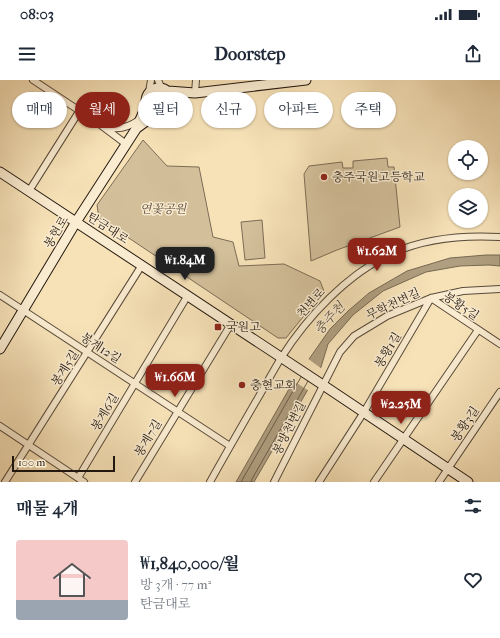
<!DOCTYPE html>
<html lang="ko">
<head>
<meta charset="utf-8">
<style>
	:root { --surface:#fff; --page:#f2f2f3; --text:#1f2937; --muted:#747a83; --line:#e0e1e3; --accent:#8f2418 }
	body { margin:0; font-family:"IM FELL French Canon","Noto Serif KR",serif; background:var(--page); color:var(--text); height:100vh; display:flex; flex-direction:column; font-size:15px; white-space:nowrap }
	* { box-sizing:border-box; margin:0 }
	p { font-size:13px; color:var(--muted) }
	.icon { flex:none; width:22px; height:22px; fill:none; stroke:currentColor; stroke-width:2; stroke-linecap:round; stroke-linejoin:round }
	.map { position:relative; height:402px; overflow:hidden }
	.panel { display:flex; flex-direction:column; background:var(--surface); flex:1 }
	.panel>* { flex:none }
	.guide { position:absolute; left:12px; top:12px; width:476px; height:36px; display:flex; gap:8px }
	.buttons { position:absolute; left:448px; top:60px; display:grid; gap:8px }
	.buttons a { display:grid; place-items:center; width:40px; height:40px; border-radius:50%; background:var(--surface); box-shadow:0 1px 3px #0004; font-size:20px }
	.scale { position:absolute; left:12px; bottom:10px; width:103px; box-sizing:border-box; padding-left:4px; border:2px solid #241910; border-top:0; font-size:11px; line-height:14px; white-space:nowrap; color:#241910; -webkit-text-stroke:3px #faecd1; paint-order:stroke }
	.price { position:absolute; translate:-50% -34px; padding:0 9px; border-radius:8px; background:var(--accent); color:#fff; font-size:13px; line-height:26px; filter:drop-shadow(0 1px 2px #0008) }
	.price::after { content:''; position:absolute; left:50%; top:24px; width:12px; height:9px; margin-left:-6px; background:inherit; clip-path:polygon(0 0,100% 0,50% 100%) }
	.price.current { background:#222; color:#fff }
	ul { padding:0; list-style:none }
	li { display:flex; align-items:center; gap:12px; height:100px; padding:0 16px }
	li+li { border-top:1px solid var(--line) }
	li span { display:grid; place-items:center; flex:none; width:112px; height:80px; border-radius:4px; color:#555 }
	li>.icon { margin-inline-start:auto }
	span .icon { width:48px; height:48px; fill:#fffc; stroke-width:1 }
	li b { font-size:17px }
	h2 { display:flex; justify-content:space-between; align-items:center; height:48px; padding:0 16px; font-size:17px }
	.pill { padding:0 14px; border-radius:18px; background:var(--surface); box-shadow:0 1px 3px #0004; font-size:14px; line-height:36px }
	.pill.current { background:var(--accent); color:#fff }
	.status { display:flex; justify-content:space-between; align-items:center; height:28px; padding:0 20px; background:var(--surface); direction:ltr }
	.status svg { height:11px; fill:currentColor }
	header { display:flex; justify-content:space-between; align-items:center; height:52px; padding:0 16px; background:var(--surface); font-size:18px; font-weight:800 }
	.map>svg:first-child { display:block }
</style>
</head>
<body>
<div class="status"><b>08:03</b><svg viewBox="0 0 49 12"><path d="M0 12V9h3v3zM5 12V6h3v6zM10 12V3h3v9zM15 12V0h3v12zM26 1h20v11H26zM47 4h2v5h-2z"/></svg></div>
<header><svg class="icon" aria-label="menu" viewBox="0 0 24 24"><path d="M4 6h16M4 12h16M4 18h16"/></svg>Doorstep<svg class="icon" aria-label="share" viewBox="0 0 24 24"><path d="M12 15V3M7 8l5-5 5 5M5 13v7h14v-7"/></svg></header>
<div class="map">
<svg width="500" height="402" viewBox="0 0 500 402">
	<rect width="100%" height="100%" fill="#f7e2b8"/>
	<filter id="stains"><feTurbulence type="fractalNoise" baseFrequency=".005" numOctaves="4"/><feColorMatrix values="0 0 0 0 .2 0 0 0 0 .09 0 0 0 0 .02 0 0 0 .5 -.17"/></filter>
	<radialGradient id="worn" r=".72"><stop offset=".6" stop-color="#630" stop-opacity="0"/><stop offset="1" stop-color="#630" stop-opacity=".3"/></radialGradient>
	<path fill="#d3c09b" stroke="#7c6c56" d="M143,60L167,86L199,87L213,157L233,162L239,186L284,184L320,201L324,211L286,258H278L99,138L97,125Z
		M387,78L388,87H394L400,147L337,170L311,181L304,94L309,86L342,82L343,88H353V81Z
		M262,140L265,178L245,180L241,142Z"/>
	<path fill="#af9e7f" stroke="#776953" d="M486,175H500V186L489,185L460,186L426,192L383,211L353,235L328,264L321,287L254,402H236L293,302L330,249L348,231L369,213L407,191L450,178Z"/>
	<path fill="#f7e2b8" d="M307,278L322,289L309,311L292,300Z"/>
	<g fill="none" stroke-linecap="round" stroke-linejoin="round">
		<path stroke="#6a5c48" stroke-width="1" d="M241,402L301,297
			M251,402L252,399L308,301"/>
		<g stroke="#594b3a" stroke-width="8">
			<path id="street" d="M33,0L98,43L126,64
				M158,0L161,7
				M149,12L151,0
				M195,13L196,0
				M105,46C117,51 129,47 139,40
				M29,111L80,30
				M0,215L230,366
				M0,346L84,402
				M78,398L188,215
				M5,402L142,185
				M135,402L231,244
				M210,402C225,375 240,349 255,323C264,308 272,293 281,278C307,237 348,193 393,173C426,158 464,155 500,157
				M274,402L340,272L354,256L387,236L431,218L463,211L500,209
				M319,402L364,332L431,218L500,264
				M374,402L478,250
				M439,402L500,312"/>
		</g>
		<g stroke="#241910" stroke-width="11">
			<path id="secondary" d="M146 21a13 13 0 1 1 26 0a13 13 0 1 1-26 0Z
				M168,11L195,13L306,0
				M137,48L156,34
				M0,92L323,305L468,402
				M0,269L76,142L136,49L147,24"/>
		</g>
		<use href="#street" stroke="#faecd1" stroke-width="6"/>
		<use href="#secondary" stroke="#faecd1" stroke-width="9"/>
	</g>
	<g fill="#8f2418" stroke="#faecd1" stroke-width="1.5">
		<circle cx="324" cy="97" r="4"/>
		<rect x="214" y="243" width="8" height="8" rx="2"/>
		<circle cx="242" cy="305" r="4"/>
	</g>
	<g text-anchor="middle" stroke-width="3" stroke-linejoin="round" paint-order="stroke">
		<g font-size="12" fill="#241910" stroke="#faecd1" text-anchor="start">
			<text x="332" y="101">충주국원고등학교</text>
			<text x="226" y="251">국원고</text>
			<text x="250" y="309">충현교회</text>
		</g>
		<g font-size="12" font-style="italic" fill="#594b3a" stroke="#faecd1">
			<text x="163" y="133">연꽃공원</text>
		</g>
		<g font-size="12" fill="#241910" stroke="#faecd1">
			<text transform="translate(108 148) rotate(33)" y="4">탄금대로</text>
			<text transform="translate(56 152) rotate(-59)" y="4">봉현로</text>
			<text transform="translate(311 223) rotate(-48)" y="4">천변로</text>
			<text transform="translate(393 224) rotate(-25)" y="4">무학천변길</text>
			<text transform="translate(461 226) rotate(34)" y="4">봉황5길</text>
			<text transform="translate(101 268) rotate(33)" y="4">봉계12길</text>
			<text transform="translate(388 270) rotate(-59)" y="4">봉황1길</text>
			<text transform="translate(65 288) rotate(-58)" y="4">봉계5길</text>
			<text transform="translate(105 332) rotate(-59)" y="4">봉계6길</text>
			<text transform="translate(465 344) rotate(-56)" y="4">봉황3길</text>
			<text transform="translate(289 348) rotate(-63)" y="4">봉방천변길</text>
			<text transform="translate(148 358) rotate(-59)" y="4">봉계7길</text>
		</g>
		<g font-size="13" font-style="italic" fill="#5c4e3c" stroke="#faecd1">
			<text transform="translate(329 238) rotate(-48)" y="5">충주천</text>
		</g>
	</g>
	<rect width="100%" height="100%" filter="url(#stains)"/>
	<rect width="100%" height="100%" fill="url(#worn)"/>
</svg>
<div class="buttons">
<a><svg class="icon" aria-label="locate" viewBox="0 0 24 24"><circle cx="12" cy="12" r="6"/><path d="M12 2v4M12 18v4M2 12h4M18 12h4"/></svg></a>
<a><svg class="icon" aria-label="layers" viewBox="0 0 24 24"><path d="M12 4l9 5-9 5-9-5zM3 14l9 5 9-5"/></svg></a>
</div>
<div class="scale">100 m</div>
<b class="price" style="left:377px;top:192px">₩1.62M</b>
<b class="price current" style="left:185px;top:201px">₩1.84M</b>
<b class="price" style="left:175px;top:318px">₩1.66M</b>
<b class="price" style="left:401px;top:345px">₩2.25M</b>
<div class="guide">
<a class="pill">매매</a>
<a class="pill current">월세</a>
<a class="pill">필터</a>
<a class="pill">신규</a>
<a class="pill">아파트</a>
<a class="pill">주택</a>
</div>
</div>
<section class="panel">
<h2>매물 4개<svg class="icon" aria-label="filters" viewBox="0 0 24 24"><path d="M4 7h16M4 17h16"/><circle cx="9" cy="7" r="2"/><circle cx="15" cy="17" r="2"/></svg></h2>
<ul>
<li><span style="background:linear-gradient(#f6c9c9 75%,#9aa5b1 0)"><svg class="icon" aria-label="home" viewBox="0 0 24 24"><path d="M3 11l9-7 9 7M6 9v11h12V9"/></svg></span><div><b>₩1,840,000/월</b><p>방 3개 · 77 m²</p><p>탄금대로</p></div><svg class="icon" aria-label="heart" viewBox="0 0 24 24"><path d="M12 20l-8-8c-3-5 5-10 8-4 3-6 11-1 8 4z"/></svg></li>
</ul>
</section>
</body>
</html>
